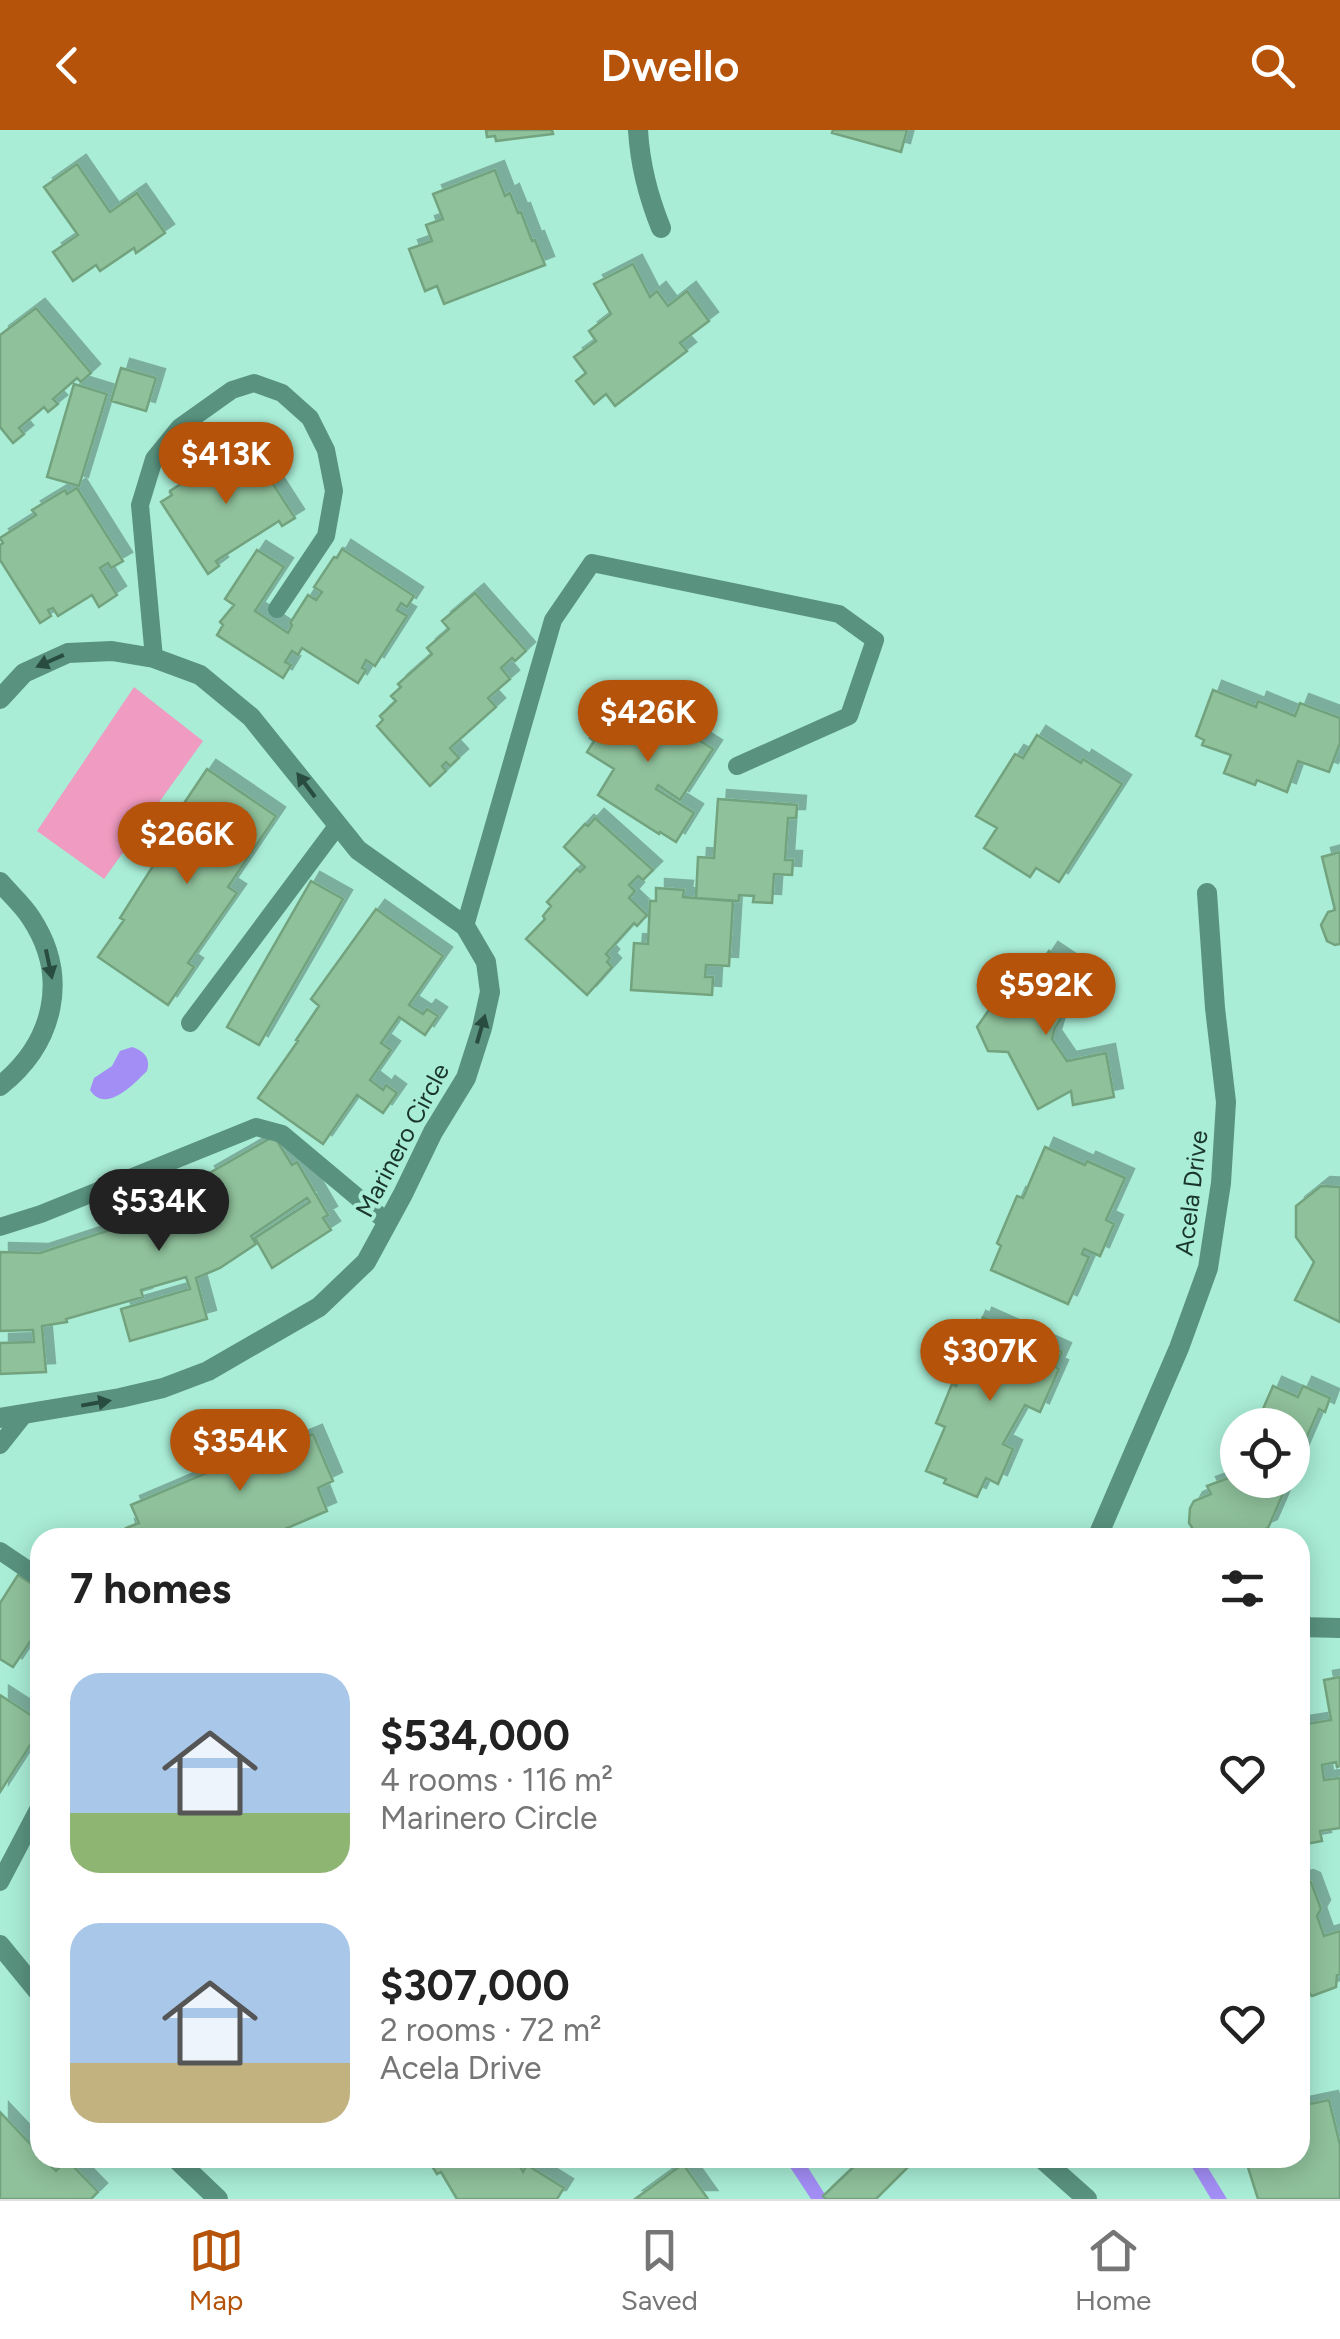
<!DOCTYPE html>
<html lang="en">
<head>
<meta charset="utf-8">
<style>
	:root { --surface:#fff; --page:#f2f2f2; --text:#222; --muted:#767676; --line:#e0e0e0; --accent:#b45309 }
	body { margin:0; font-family:Figtree,sans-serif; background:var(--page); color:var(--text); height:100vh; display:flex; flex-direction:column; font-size:38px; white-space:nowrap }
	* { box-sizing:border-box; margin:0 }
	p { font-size:32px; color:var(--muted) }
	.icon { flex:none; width:55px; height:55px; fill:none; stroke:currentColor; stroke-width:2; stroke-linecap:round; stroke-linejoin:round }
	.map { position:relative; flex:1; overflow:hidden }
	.panel { position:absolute; left:30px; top:1398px; width:1280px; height:640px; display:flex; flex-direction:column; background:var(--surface); border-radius:30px; box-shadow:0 5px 25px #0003 }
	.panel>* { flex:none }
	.tools { position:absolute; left:1220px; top:1278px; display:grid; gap:20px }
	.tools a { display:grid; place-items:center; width:90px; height:90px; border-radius:50%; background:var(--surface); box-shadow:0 5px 25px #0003; font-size:50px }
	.price { position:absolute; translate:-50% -85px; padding:0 22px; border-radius:35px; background:var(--accent); color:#fff; font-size:32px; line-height:65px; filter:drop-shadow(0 2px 5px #0008) }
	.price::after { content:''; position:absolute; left:50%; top:60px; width:30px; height:22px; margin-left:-15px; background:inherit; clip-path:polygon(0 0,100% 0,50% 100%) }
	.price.on { background:#222; color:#fff }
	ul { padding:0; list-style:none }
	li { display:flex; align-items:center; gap:30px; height:250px; padding:0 40px }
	li span { display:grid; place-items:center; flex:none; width:280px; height:200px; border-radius:30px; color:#555 }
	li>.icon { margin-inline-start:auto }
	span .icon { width:120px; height:120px; fill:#fffc; stroke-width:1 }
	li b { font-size:42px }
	h2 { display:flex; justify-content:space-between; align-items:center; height:120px; padding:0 40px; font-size:42px }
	header { display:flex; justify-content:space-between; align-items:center; height:130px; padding:0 40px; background:var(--accent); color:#fff; font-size:45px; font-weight:600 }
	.tab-bar { display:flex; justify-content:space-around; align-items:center; height:140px; border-top:2px solid var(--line); background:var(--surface); font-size:28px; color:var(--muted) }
	.tab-bar a { display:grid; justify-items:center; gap:5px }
	.tab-bar .on { color:var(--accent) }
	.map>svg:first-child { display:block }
</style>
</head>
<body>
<header><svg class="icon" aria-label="back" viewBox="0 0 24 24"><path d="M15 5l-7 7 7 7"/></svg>Dwello<svg class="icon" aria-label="search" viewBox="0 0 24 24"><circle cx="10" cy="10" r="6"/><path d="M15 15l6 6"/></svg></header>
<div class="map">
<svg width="1340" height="2069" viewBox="0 0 1340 2069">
	<defs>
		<filter id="shadow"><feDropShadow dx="9" dy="-9" stdDeviation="0" flood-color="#0004"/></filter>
	</defs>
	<rect width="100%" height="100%" fill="#a9edd6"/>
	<path fill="#f09bc1" d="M134,557L203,611L104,749L37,701Z"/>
	<path fill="#a38ef6" d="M132,917C144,921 151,928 147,941C133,955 105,984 90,960L94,948L112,936L120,921Z
		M784,2028H802L824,2063L825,2069H811Z
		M1189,2028H1202L1227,2069H1211L1187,2029Z"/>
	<path fill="#8fc19b" stroke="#72a37e" stroke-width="2.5" filter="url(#shadow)" d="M486,0H552L553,4L496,11L495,6L487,7Z
		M833,0H907L901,22L832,3Z
		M77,34L110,82L137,63L165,103L136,123L134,118L100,141L96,135L73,151L53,122L78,105L44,57Z
		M495,40L505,66L510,63L518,83L521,82L532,111L535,110L545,135L444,174L437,156L425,161L409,119L432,111L426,95L443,89L433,64Z
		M633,134L650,167L657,161L668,176L687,161L709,191L680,213L687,221L615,276L606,264L594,274L576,251L586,243L574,227L596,211L589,201L611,184L594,154Z
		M36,178L91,243L81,252L77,248L53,269L58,274L48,282L44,277L19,298L24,304L13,313L0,297V205Z
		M121,238L156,248L146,281L111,271Z
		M74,254L107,264L79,356L47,347Z
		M248,315L295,388L282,396L279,391L216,431L219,436L208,444L161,372L172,365L170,361L198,343L204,351L212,346L206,337L237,318L239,321Z
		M77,358L123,431L111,438L108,433L100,438L117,465L99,477L92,465L58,486L53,478L48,480L51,486L40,493L0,430V415L3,413L0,408L36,385L32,380L65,360L67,364Z
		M342,419L414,466L407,477L401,473L397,480L407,486L375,536L366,530L362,538L366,540L358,553L302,518L298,525L292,521L285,532L291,535L283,548L217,505L223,495L220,492L234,475L225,469L257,420L284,437L255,481L288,503L292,495L290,493L308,465L316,470L322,462L314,457L334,427L337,428Z
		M475,463L526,521L515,531L512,528L501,538L510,549L488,568L496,577L450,618L459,628L450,636L446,632L442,636L446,641L430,656L377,596L383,590L380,586L396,571L391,566L401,557L398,554L432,524L427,518L449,499L442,491Z
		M1213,560L1256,577L1258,571L1295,586L1300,573L1340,588V613L1329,642L1298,631L1287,662L1257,650L1255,655L1224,643L1231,625L1202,615L1204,610L1196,606Z
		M626,563L713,619L680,670L658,655L656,659L694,683L676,712L660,702L659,704L598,665L614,639L587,622L594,611L590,608L613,572L618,575Z
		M1037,605L1081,633L1083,629L1122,654L1059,752L1036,738L1030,747L984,718L997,698L976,686L1015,624L1023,628Z
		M207,639L276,686L228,757L237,763L188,833L194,837L168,875L98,827L124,790L120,788L165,717L158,712Z
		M718,669L797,675L796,688H788L785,730H793L792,745L774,744L772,773L753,772L754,766L739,765V771L696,768L698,727L714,728Z
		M595,688L653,740L643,750L638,746L629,755L635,761L629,768L647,785L637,796L634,793L606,824L610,828L607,832L612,837L587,865L526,809L545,789L543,786L551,776L547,772L577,739L580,742L585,737L564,717L585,694L588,696Z
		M1340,722V814L1335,815L1327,811L1321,795L1328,782L1335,780L1322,727Z
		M311,751L343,769L259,915L227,897Z
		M656,758L684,760L683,767L733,771L729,836L706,835L705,847H713L712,865L631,860L634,813L648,814L650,771H656Z
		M376,779L443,826L409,875L423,884L427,879L438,886L425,905L399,887L381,913L391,920L370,950L383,960L386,955L397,963L383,983L357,965L323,1014L258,968L298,911L296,910L319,876L311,869Z
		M1049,821L1088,847L1055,898L1052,909L1067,931L1106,923L1114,967L1073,975L1071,961L1038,979L1008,922L988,921L977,897L991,877L1011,879Z
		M274,1006L292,1035L297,1032L328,1085L323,1088L331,1100L272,1138L255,1108L310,1072L307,1068L251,1106L256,1114L220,1138L196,1148L207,1189L130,1211L121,1179L190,1159L186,1147L141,1160L143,1167L66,1189L67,1192L42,1196L46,1242L0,1244V1213L34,1212L33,1200L0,1201V1122L40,1123L122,1096L119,1085L166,1069L170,1082L212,1056L206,1045Z
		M1045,1017L1085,1035L1087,1031L1125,1048L1106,1090L1114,1094L1100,1126L1084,1119L1082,1124L1089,1127L1068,1174L991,1140L1001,1116L997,1113L1017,1066L1023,1068Z
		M1321,1056L1340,1057V1192L1295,1170L1314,1132L1296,1107V1076Z
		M983,1187L1062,1222L1055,1237L1059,1239L1040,1282L1025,1275L1003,1314L1013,1319L998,1354L986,1348L977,1367L944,1353L946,1349L926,1341L945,1297L936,1293L952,1254L956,1256L961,1245L957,1244L960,1238L957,1237L977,1190L981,1192Z
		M1273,1256L1298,1267L1303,1256L1330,1268L1325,1282L1319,1279L1292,1341V1295H1256Z
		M244,1294L258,1327L313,1304L333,1351L318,1358L327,1381L264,1408H129L126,1398L139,1393L131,1375L218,1338L213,1327L224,1322L217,1306Z
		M1238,1338V1350H1289L1268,1398L1246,1408H1199L1189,1393L1190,1378L1194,1371L1211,1364L1207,1356L1234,1346Z
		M18,1445L40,1459V1497L13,1537L0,1529V1473Z
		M1340,1547V1636L1337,1637L1336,1632L1322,1635L1324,1650L1340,1648V1698L1320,1701L1322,1711L1300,1715V1595L1331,1590L1324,1550Z
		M0,1565L40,1591V1600L0,1662Z
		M1304,1749L1311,1752L1321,1779L1317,1786L1324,1806L1340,1801V1844L1337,1845L1336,1857L1312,1866L1304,1858L1300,1860V1750Z
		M1329,1970L1340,2015V2069H1258L1245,2028H1300V1976Z
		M0,1982L36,2020H40V2028H50V2035L56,2041L67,2030L98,2062L91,2069H0Z
		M427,2028H515L523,2042L527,2035L564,2058L557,2069H457L441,2042L437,2044Z
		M863,2028H917L876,2069H826L823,2066Z
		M683,2034L708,2069H635Z"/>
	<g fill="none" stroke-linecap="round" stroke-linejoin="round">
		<path stroke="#59927f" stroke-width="18" d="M154,528L140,375L154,329L180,297L232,260L254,253L282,263L310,288L326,320L334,361L326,406L277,479
			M465,796L553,490L592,433L839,484L875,510L849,586L737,636
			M190,893L338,695
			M0,1097L41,1084L256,997L282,1004L387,1092
			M0,1315L23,1286
			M0,1421L40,1448
			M0,1752L40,1676"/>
		<path stroke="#59927f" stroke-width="20" d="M638,0C640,35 648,66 661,98
			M0,569L24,543L68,523L112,521L154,528L200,545L251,587L358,720L465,796L486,832L490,862L482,898L466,948L433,1002L403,1064L366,1132L319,1177L208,1241L163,1258L120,1268L0,1288
			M0,752C10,764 23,775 31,788C70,847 54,913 0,956
			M1097,1408L1179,1218L1208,1138L1221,1053L1226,972L1215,878L1207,763
			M1300,1497L1340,1498
			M0,1815L40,1864
			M175,2028L218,2069
			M1041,2028L1087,2069"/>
	</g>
	<defs><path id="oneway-solid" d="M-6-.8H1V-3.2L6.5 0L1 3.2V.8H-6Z" transform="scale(2.5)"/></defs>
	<g fill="#294c41">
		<use href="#oneway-solid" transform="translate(50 531) rotate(156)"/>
		<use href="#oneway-solid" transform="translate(306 655) rotate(-127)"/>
		<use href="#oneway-solid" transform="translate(49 834) rotate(78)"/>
		<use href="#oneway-solid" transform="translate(481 899) rotate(-74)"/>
		<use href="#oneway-solid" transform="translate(96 1273) rotate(-10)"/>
	</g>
	<g text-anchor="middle" stroke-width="8" stroke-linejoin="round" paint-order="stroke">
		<g font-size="25" fill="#19352c" stroke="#a9edd6">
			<text transform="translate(402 1010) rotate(-62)" y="9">Marinero Circle</text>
			<text transform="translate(1191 1063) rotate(-83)" y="9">Acela Drive</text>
		</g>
	</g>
</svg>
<div class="tools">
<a><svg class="icon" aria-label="locate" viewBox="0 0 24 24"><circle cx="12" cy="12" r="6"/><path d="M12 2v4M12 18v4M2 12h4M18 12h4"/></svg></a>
</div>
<b class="price" style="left:226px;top:377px">$413K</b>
<b class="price" style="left:648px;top:635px">$426K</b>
<b class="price" style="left:187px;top:757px">$266K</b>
<b class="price" style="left:1046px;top:908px">$592K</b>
<b class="price on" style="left:159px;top:1124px">$534K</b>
<b class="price" style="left:990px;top:1274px">$307K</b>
<b class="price" style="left:240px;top:1364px">$354K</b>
<section class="panel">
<h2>7 homes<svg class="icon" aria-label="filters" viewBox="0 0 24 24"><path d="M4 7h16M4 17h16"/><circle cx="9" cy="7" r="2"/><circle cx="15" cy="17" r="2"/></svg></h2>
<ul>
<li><span style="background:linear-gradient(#a9c7e8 70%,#8fb573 0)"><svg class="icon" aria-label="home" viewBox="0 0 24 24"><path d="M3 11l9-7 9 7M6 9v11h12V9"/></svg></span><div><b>$534,000</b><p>4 rooms · 116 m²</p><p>Marinero Circle</p></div><svg class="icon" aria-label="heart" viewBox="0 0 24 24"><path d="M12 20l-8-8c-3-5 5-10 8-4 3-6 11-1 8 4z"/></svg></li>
<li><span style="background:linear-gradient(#a9c7e8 70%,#c2b280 0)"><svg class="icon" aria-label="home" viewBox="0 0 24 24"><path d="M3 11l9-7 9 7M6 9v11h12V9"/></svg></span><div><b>$307,000</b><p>2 rooms · 72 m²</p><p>Acela Drive</p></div><svg class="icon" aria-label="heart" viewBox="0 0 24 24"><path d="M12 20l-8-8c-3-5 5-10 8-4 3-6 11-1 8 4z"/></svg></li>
</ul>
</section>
</div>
<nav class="tab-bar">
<a class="on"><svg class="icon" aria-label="map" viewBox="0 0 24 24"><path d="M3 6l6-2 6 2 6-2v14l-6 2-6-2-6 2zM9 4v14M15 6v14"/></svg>Map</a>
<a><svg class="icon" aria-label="saved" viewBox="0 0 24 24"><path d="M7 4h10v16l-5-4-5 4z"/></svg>Saved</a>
<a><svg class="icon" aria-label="home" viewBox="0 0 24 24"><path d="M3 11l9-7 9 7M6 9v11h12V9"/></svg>Home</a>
</nav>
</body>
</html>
